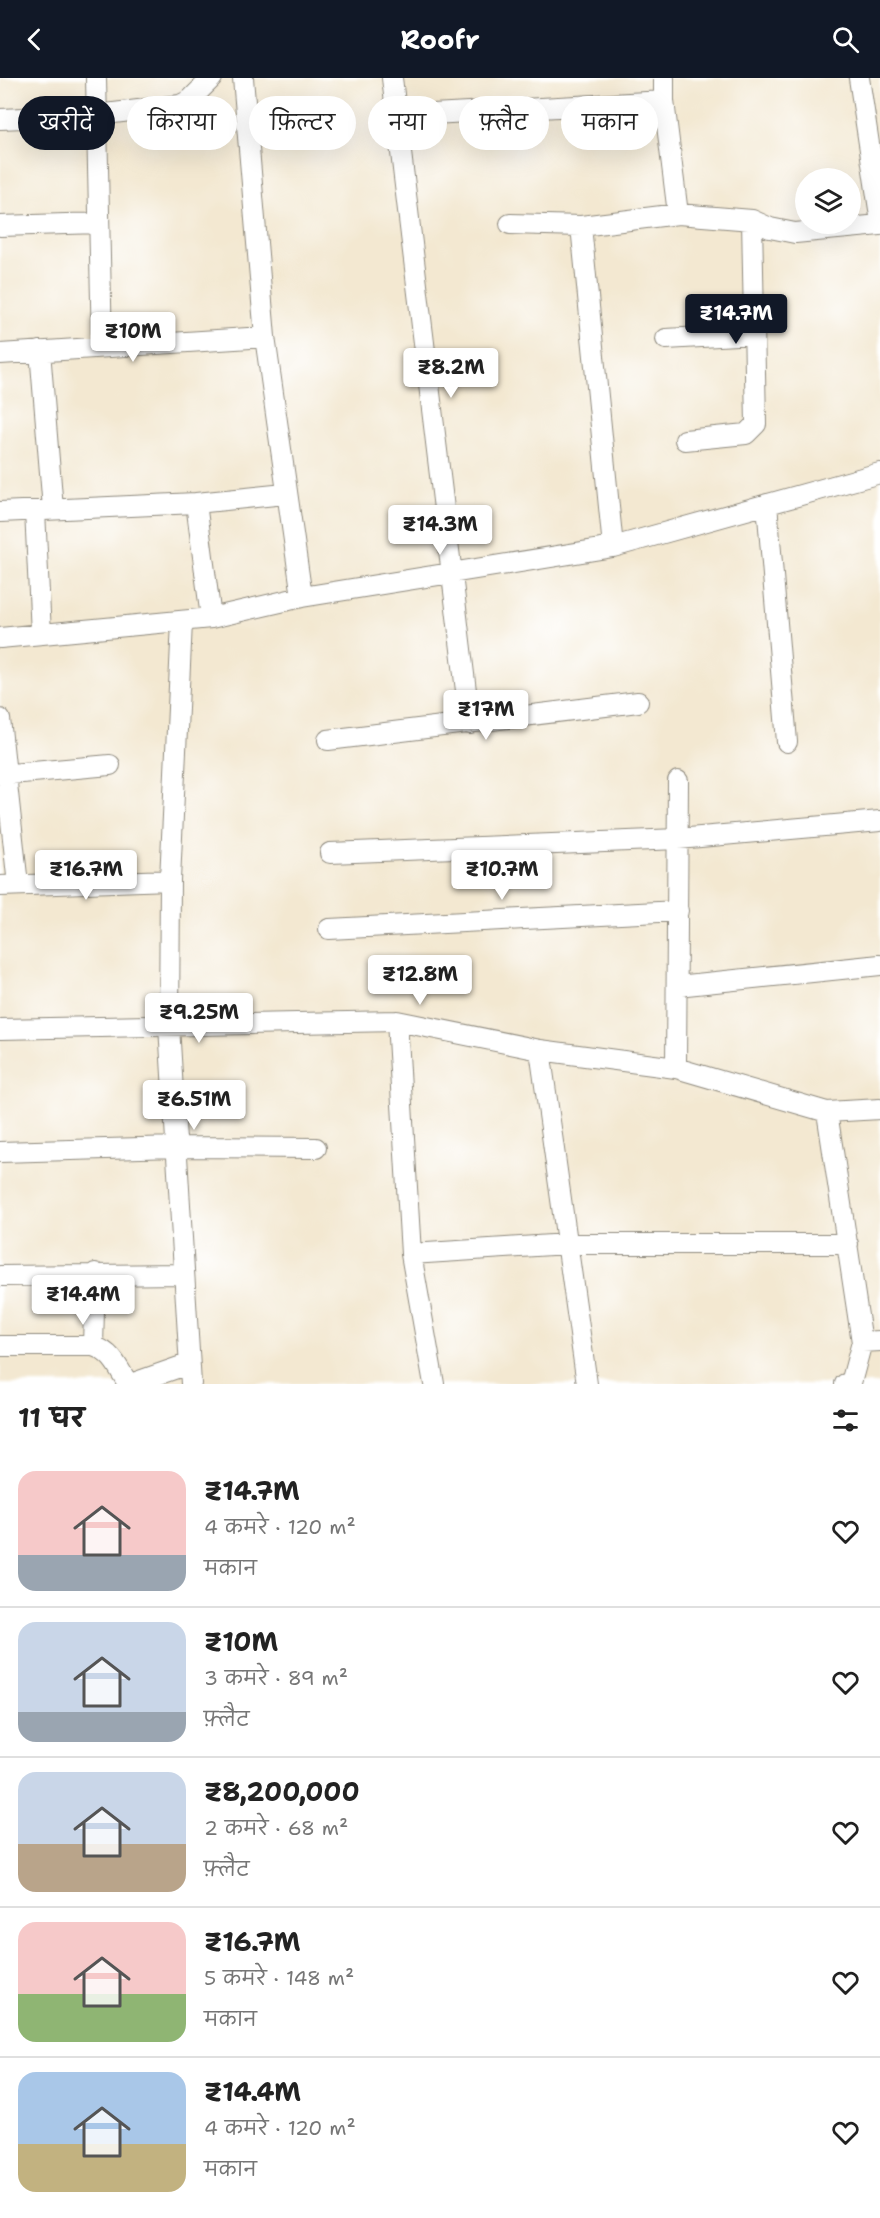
<!DOCTYPE html>
<html lang="hi">
<head>
<meta charset="utf-8">
<style>
	:root { --surface:#fff; --page:#f2f2f2; --text:#222; --muted:#767676; --line:#e0e0e0; --accent:#111827 }
	body { margin:0; font-family:"Shantell Sans","Playpen Sans Deva",sans-serif; background:var(--page); color:var(--text); height:100vh; display:flex; flex-direction:column; font-size:22px; white-space:nowrap }
	* { box-sizing:border-box; margin:0 }
	p { font-size:20px; color:var(--muted) }
	.icon { flex:none; width:33px; height:33px; fill:none; stroke:currentColor; stroke-width:2; stroke-linecap:round; stroke-linejoin:round }
	.map { position:relative; height:1306px; overflow:hidden }
	.panel { display:flex; flex-direction:column; background:var(--surface); flex:1 }
	.panel>* { flex:none }
	.guide { position:absolute; left:18px; top:18px; width:844px; height:54px; display:flex; gap:12px }
	.fabs { position:absolute; left:795px; top:90px; display:grid; gap:12px }
	.fabs a { display:grid; place-items:center; width:66px; height:66px; border-radius:50%; background:var(--surface); box-shadow:0 6px 24px #0002; font-size:30px }
	.price { position:absolute; translate:-50% -51px; padding:0 14px; border-radius:6px; background:#fff; color:#222; font-size:20px; line-height:39px; filter:drop-shadow(0 2px 3px #0008) }
	.price::after { content:''; position:absolute; left:50%; top:36px; width:18px; height:14px; margin-left:-9px; background:inherit; clip-path:polygon(0 0,100% 0,50% 100%) }
	.price.selected { background:var(--accent); color:#fff }
	ul { padding:0; list-style:none }
	li { display:flex; align-items:center; gap:18px; height:150px; padding:0 18px }
	li+li { border-top:2px solid var(--line) }
	li span { display:grid; place-items:center; flex:none; width:168px; height:120px; border-radius:18px; color:#555 }
	li>.icon { margin-inline-start:auto }
	span .icon { width:72px; height:72px; fill:#fffc; stroke-width:1 }
	li b { font-size:26px }
	h2 { display:flex; justify-content:space-between; align-items:center; height:72px; padding:0 18px; font-size:26px }
	.pill { padding:0 21px; border-radius:27px; background:var(--surface); box-shadow:0 6px 24px #0002; font-size:21px; line-height:54px }
	.pill.selected { background:var(--accent); color:#fff }
	header { display:flex; justify-content:space-between; align-items:center; height:78px; padding:0 18px; background:var(--accent); color:#fff; font-size:27px; font-weight:700 }
	.map>svg:first-child { display:block }
</style>
</head>
<body>
<header><svg class="icon" aria-label="back" viewBox="0 0 24 24"><path d="M15 5l-7 7 7 7"/></svg>Roofr<svg class="icon" aria-label="search" viewBox="0 0 24 24"><circle cx="10" cy="10" r="6"/><path d="M15 15l6 6"/></svg></header>
<div class="map">
<svg width="880" height="1306" viewBox="0 0 880 1306">
	<rect width="100%" height="100%" fill="#fff"/>
	<filter id="ink" filterUnits="userSpaceOnUse"><feTurbulence type="fractalNoise" baseFrequency=".0167" numOctaves="2"/><feDisplacementMap in="SourceGraphic" scale="12" xChannelSelector="R" yChannelSelector="G"/><feConvolveMatrix kernelMatrix="1 2 1 2 8 2 1 2 1" color-interpolation-filters="sRGB"/></filter>
	<filter id="wash" filterUnits="userSpaceOnUse"><feTurbulence type="fractalNoise" baseFrequency=".008" numOctaves="4" result="noise"/><feDisplacementMap in="SourceGraphic" scale="24" xChannelSelector="R" yChannelSelector="G"/><feGaussianBlur stdDeviation="1.35" result="paint"/><feColorMatrix in="noise" values="0 0 0 0 0 0 0 0 0 0 0 0 0 0 0 0 0 1.4 0 .05"/><feComposite in="paint" operator="in"/></filter>
	<g filter="url(#wash)">
		<rect width="100%" height="100%" fill="#f3e8d1"/>
	</g>
	<g filter="url(#ink)">
		<g fill="none" stroke-linecap="round" stroke-linejoin="round">
			<g stroke="#8f8a7e" stroke-width="22">
				<path id="minor" d="M96,0L102,268
					M243,0L265,259L302,519
					M392,0L470,646
					M859,0L880,138
					M397,38L664,23
					M0,41L97,37L180,27L190,22L212,0
					M678,136L752,142L770,150L795,155L880,147
					M510,146L581,148
					M0,148L99,145
					M666,261L754,256
					M40,273L53,431
					M0,276L265,259
					M685,362L746,356L756,346L752,142
					M196,425L285,416
					M767,426L787,664
					M35,433L41,556
					M0,434L196,425L211,540
					M613,469L581,148L678,136L664,23V0
					M182,544L170,802L169,948L191,1306
					M0,560L211,540L302,519L613,469L880,395
					M0,641L18,807
					M328,662L638,624
					M0,697L110,687
					M330,775L678,761L880,743
					M0,808L170,802
					M329,851L678,833
					M677,908L880,887
					M0,951L397,943
					M540,972L587,1306
					M676,990L678,703
					M880,1031L827,1034L862,1264L880,1263
					M0,1074L176,1069L316,1070
					M411,1176L567,1166H848
					M0,1198L183,1196
					M0,1268H93C112,1274 118,1289 128,1306
					M93,1268L95,1195
					M131,1306L188,1286
					M434,1306L411,1176L397,943L540,972L676,990L827,1034
					M845,1306L851,1305L862,1264"/>
			</g>
			<use href="#minor" stroke="#fff" stroke-width="20"/>
		</g>
	</g>
</svg>
<div class="fabs">
<a><svg class="icon" aria-label="layers" viewBox="0 0 24 24"><path d="M12 4l9 5-9 5-9-5zM3 14l9 5 9-5"/></svg></a>
</div>
<b class="price selected" style="left:736px;top:267px">₹14.7M</b>
<b class="price" style="left:133px;top:285px">₹10M</b>
<b class="price" style="left:451px;top:321px">₹8.2M</b>
<b class="price" style="left:440px;top:478px">₹14.3M</b>
<b class="price" style="left:486px;top:663px">₹17M</b>
<b class="price" style="left:86px;top:823px">₹16.7M</b>
<b class="price" style="left:502px;top:823px">₹10.7M</b>
<b class="price" style="left:420px;top:928px">₹12.8M</b>
<b class="price" style="left:199px;top:966px">₹9.25M</b>
<b class="price" style="left:194px;top:1053px">₹6.51M</b>
<b class="price" style="left:83px;top:1248px">₹14.4M</b>
<div class="guide">
<a class="pill selected">खरीदें</a>
<a class="pill">किराया</a>
<a class="pill">फ़िल्टर</a>
<a class="pill">नया</a>
<a class="pill">फ़्लैट</a>
<a class="pill">मकान</a>
</div>
</div>
<section class="panel">
<h2>11 घर<svg class="icon" aria-label="filters" viewBox="0 0 24 24"><path d="M4 7h16M4 17h16"/><circle cx="9" cy="7" r="2"/><circle cx="15" cy="17" r="2"/></svg></h2>
<ul>
<li><span style="background:linear-gradient(#f6c9c9 70%,#9aa5b1 0)"><svg class="icon" aria-label="home" viewBox="0 0 24 24"><path d="M3 11l9-7 9 7M6 9v11h12V9"/></svg></span><div><b>₹14.7M</b><p>4 कमरे · 120 m²</p><p>मकान</p></div><svg class="icon" aria-label="heart" viewBox="0 0 24 24"><path d="M12 20l-8-8c-3-5 5-10 8-4 3-6 11-1 8 4z"/></svg></li>
<li><span style="background:linear-gradient(#c9d6e8 75%,#9aa5b1 0)"><svg class="icon" aria-label="home" viewBox="0 0 24 24"><path d="M3 11l9-7 9 7M6 9v11h12V9"/></svg></span><div><b>₹10M</b><p>3 कमरे · 89 m²</p><p>फ़्लैट</p></div><svg class="icon" aria-label="heart" viewBox="0 0 24 24"><path d="M12 20l-8-8c-3-5 5-10 8-4 3-6 11-1 8 4z"/></svg></li>
<li><span style="background:linear-gradient(#c9d6e8 60%,#b9a48a 0)"><svg class="icon" aria-label="home" viewBox="0 0 24 24"><path d="M3 11l9-7 9 7M6 9v11h12V9"/></svg></span><div><b>₹8,200,000</b><p>2 कमरे · 68 m²</p><p>फ़्लैट</p></div><svg class="icon" aria-label="heart" viewBox="0 0 24 24"><path d="M12 20l-8-8c-3-5 5-10 8-4 3-6 11-1 8 4z"/></svg></li>
<li><span style="background:linear-gradient(#f6c9c9 60%,#8fb573 0)"><svg class="icon" aria-label="home" viewBox="0 0 24 24"><path d="M3 11l9-7 9 7M6 9v11h12V9"/></svg></span><div><b>₹16.7M</b><p>5 कमरे · 148 m²</p><p>मकान</p></div><svg class="icon" aria-label="heart" viewBox="0 0 24 24"><path d="M12 20l-8-8c-3-5 5-10 8-4 3-6 11-1 8 4z"/></svg></li>
<li><span style="background:linear-gradient(#a9c7e8 60%,#c2b280 0)"><svg class="icon" aria-label="home" viewBox="0 0 24 24"><path d="M3 11l9-7 9 7M6 9v11h12V9"/></svg></span><div><b>₹14.4M</b><p>4 कमरे · 120 m²</p><p>मकान</p></div><svg class="icon" aria-label="heart" viewBox="0 0 24 24"><path d="M12 20l-8-8c-3-5 5-10 8-4 3-6 11-1 8 4z"/></svg></li>
</ul>
</section>
</body>
</html>
